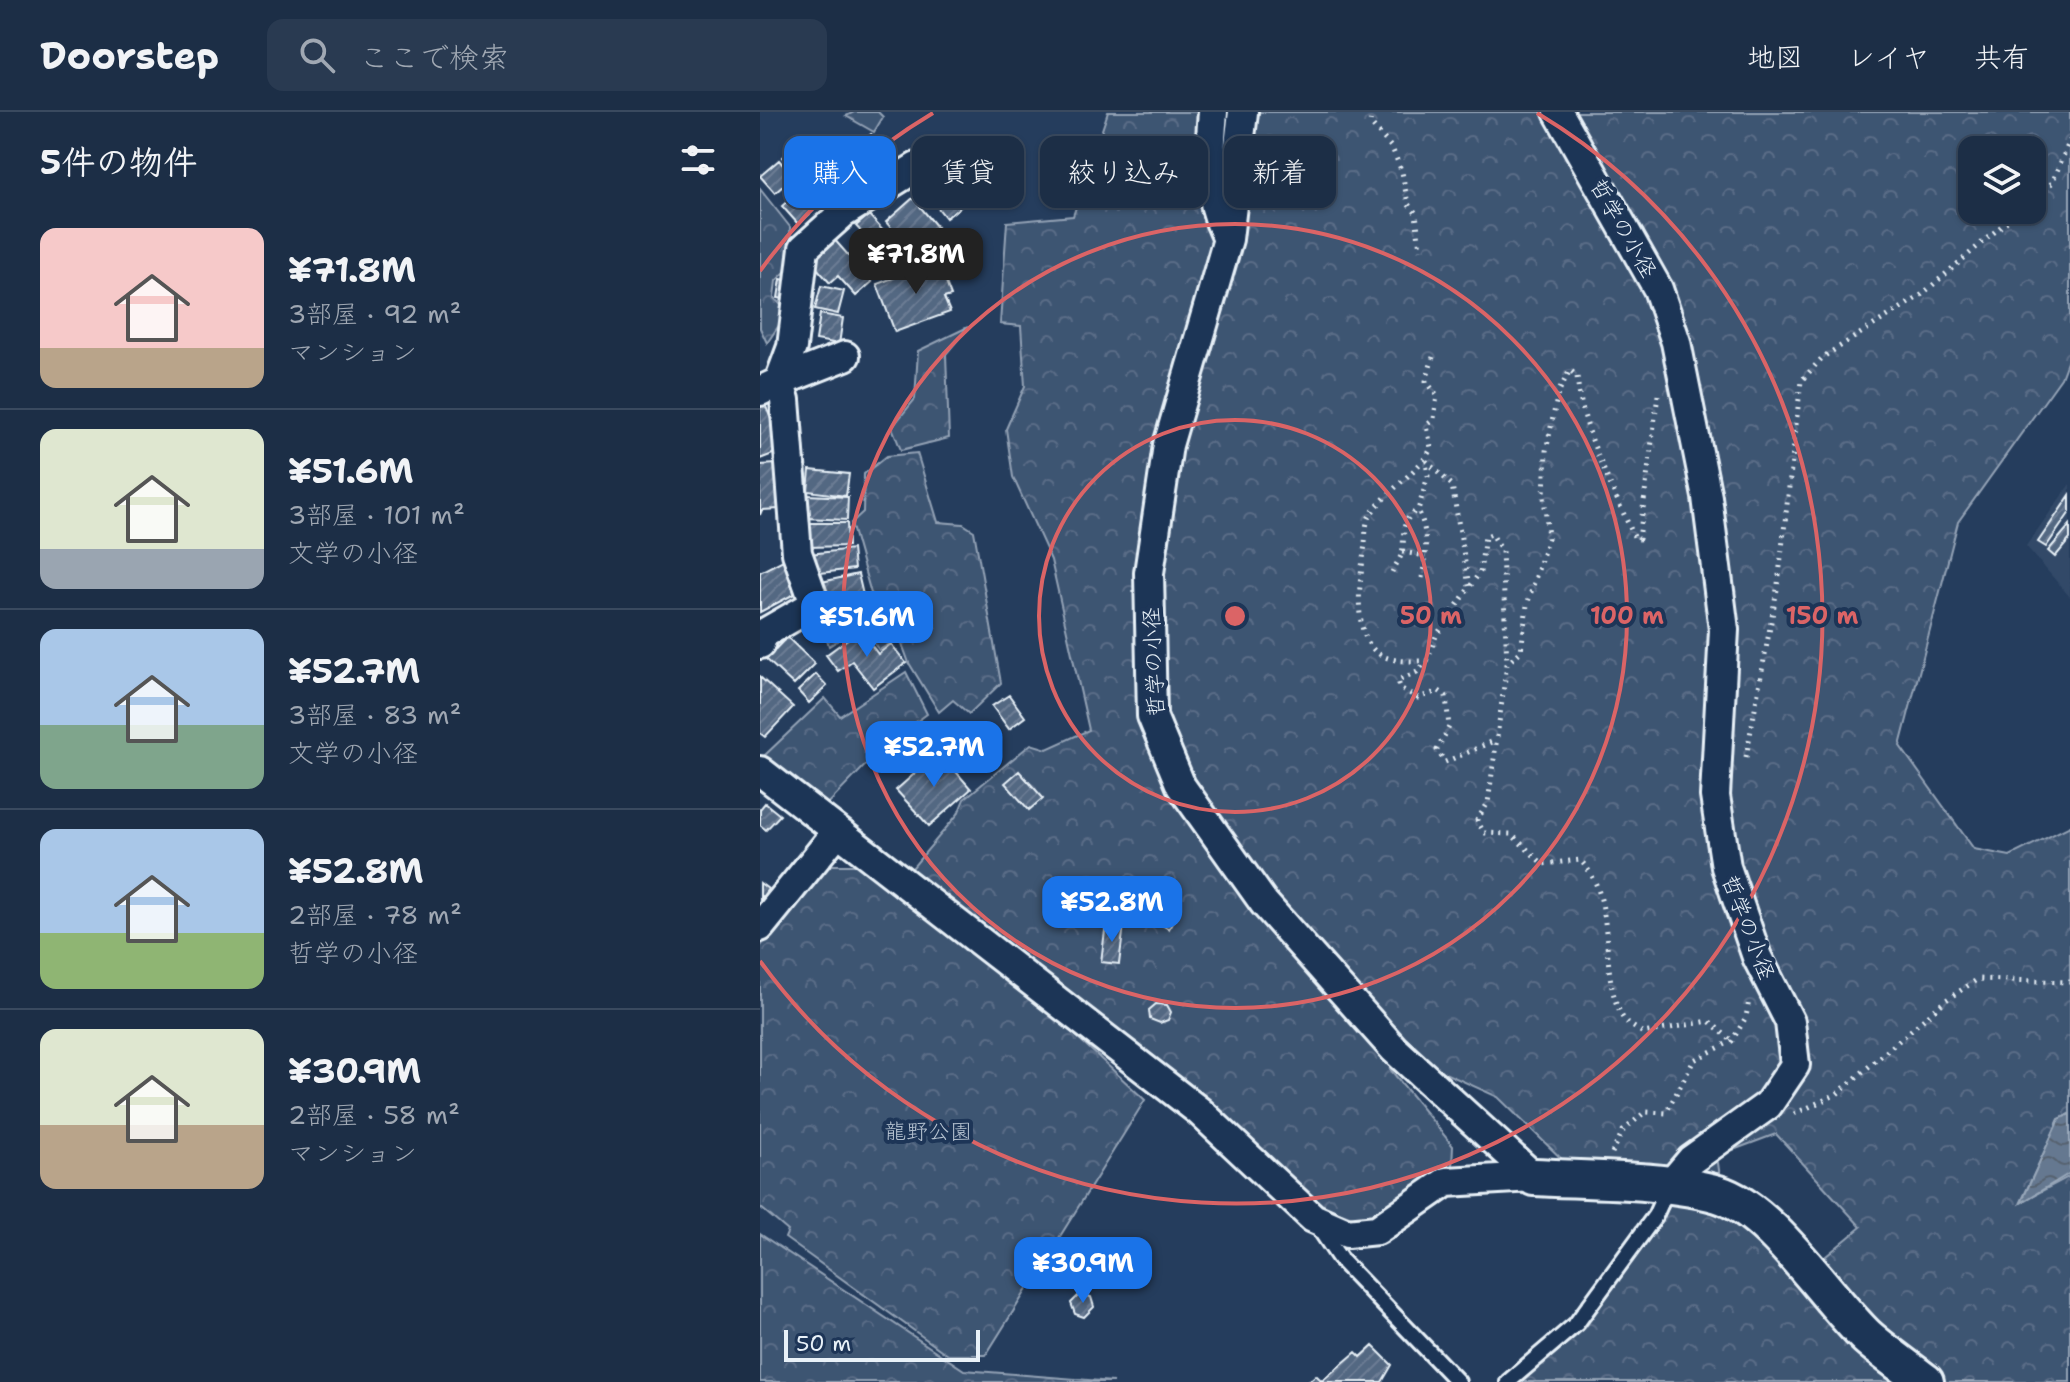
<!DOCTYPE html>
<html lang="ja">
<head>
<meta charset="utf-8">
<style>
	:root { --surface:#1c2e46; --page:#293a51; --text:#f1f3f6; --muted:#a0a8b3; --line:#3a4a5f; --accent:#1a73e8 }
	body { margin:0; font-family:"Shantell Sans","Klee One",sans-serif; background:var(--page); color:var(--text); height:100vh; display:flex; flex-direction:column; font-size:30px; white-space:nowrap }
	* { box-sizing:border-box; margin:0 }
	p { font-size:26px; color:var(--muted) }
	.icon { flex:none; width:44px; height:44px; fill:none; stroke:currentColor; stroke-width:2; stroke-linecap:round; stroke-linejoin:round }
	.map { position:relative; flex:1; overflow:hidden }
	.panel { display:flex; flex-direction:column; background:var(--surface); width:760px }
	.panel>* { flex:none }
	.hud { position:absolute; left:24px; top:24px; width:760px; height:72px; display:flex; gap:16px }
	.tools { position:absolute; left:1198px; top:24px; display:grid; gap:16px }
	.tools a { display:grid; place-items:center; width:88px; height:88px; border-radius:16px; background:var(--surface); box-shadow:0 2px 6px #0004,0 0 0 2px var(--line); font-size:40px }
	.scale { position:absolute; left:24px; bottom:20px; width:196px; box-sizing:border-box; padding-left:8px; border:4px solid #e8f1f8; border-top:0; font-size:22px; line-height:28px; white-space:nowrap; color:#e8f1f8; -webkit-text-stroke:6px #1d3557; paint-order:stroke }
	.price { position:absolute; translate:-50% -68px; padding:0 18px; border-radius:16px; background:var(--accent); color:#fff; font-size:26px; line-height:52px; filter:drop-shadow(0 2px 4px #0008) }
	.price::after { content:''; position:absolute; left:50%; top:48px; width:24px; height:18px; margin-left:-12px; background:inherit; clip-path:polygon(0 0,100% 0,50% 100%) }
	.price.current { background:#222; color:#fff }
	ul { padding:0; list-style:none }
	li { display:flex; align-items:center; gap:24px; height:200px; padding:0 40px }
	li+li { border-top:2px solid var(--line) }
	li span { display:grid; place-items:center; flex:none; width:224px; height:160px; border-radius:16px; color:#555 }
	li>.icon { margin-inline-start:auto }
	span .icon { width:96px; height:96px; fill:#fffc; stroke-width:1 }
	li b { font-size:34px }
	h2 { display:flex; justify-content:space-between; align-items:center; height:96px; padding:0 40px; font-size:34px }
	.tag { padding:0 28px; border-radius:16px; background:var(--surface); box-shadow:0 2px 6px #0004,0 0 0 2px var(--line); font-size:28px; line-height:72px }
	.tag.current { background:var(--accent); color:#fff }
	header { display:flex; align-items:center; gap:48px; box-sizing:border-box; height:112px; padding:0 40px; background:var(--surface); border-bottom:2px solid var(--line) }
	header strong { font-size:38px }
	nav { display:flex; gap:44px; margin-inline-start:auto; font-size:28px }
	.search { width:560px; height:72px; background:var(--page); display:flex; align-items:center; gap:20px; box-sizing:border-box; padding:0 28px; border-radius:16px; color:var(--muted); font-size:30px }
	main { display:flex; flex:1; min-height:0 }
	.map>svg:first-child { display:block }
</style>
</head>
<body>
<header>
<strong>Doorstep</strong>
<div class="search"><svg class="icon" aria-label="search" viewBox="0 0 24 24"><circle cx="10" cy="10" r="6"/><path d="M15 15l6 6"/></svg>ここで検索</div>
<nav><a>地図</a><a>レイヤ</a><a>共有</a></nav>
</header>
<main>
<section class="panel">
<h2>5件の物件<svg class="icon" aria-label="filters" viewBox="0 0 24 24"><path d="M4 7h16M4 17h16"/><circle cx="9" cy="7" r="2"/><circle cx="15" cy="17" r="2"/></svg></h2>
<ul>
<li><span style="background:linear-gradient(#f6c9c9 75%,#b9a48a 0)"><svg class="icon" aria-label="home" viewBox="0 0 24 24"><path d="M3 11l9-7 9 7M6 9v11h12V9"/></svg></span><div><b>¥71.8M</b><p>3部屋 · 92 m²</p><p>マンション</p></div></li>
<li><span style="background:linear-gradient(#dfe7d0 75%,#9aa5b1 0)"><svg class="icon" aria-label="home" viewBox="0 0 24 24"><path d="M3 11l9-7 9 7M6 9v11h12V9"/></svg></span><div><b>¥51.6M</b><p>3部屋 · 101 m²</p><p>文学の小径</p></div></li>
<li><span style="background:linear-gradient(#a9c7e8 60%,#7fa58c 0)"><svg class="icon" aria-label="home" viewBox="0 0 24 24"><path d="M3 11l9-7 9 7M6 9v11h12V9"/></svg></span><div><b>¥52.7M</b><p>3部屋 · 83 m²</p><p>文学の小径</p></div></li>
<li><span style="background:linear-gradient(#a9c7e8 65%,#8fb573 0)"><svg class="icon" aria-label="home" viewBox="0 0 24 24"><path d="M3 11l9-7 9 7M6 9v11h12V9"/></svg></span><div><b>¥52.8M</b><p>2部屋 · 78 m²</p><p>哲学の小径</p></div></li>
<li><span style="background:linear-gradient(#dfe7d0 60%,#b9a48a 0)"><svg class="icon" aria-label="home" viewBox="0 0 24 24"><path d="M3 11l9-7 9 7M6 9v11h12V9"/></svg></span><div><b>¥30.9M</b><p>2部屋 · 58 m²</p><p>マンション</p></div></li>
</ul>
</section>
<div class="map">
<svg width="1310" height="1270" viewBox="0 0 1310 1270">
	<defs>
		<pattern id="forest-crowns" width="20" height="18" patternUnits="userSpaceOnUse" patternTransform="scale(2)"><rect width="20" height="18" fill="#3e5472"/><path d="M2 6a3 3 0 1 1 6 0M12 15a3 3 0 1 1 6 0" fill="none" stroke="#5a6d87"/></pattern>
		<pattern id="water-waves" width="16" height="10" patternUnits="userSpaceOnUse" patternTransform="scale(2)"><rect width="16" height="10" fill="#657890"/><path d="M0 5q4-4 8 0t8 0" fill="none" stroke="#576270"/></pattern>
		<pattern id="building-hatch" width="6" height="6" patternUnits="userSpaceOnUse" patternTransform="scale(2)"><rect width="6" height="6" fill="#536782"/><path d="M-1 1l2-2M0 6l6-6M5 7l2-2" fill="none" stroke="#6c7d94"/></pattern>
	</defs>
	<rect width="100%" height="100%" fill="#253d5d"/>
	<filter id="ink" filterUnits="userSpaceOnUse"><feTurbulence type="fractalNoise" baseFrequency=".0125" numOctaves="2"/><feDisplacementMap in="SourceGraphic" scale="16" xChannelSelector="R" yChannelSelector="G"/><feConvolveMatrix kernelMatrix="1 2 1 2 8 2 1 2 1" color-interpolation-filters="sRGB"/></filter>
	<g filter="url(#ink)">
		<path fill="#334a68" d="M1310,372V485L1266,434Z"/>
		<path fill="url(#forest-crowns)" stroke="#93a2b5" stroke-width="2" fill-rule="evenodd" d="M94,0H118L123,5L114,20L86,4Z
			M348,0H1310V242L1301,266L1198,410L1140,634L1214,737L1250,744L1310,714V1001L1299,1008L1261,1090L1310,1064V1270H761L825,1216L914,1088L811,1056L738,985L652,946L630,957L693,1034L692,1055L633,1094L600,1108L560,1093L393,947L147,762L198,702L204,687L271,632L287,637L329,618L291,448L253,365L246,317L265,274L261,214L240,212L247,110L313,104ZM1212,38H1272V98H1212ZM1016,1022L1101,1115L1060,1149L996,1079L960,1065L957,1044Z
			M0,77L30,115L32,153L16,169L14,186L28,200L7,231L0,216Z
			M208,215L186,242L189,326L141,338L132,315L155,287L158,239Z
			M157,341L178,410L203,412L214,419L241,571L209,602L193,588L179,600L149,551L140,526L119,538L101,514L69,534L57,496L112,485L91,411L103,400L104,362L127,344Z
			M146,560L167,602L125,633L65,695L4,644L65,586L80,604Z
			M68,753H99L287,897L385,988L226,1243H188L25,1126L28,1119L0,1095V835Z
			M0,1122L204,1258L353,1270H0Z"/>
		<path fill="url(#water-waves)" stroke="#99a8ba" stroke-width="2" d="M1310,1002V1061L1261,1091L1299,1007Z"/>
		<path fill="url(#building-hatch)" stroke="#e8f1f8" stroke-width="2" d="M111,22L126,38L109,54L93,37Z
			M42,28L58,45L39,63L23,45Z
			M89,40L105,58L85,76L69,58Z
			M19,48L33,65L15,81L0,64Z
			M62,61L77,78L59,95L44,78Z
			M197,65L213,85L186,106L170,86Z
			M37,81L53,99L38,112L22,94Z
			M153,86L177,115L150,138L126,110Z
			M109,103L133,130L129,134L136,142L115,162L92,138L106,125L96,114Z
			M73,126L112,170L96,184L78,164L70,171L49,147Z
			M178,149L191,184L184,186L190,200L135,220L117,172Z
			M21,167L34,170L30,188L18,186Z
			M61,174L84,179L78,202L55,197Z
			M60,202L83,206L79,232L56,228Z
			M5,292L23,338L0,347V294Z
			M17,352L19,397L2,398L0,403V353Z
			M50,358L89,362L86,384L48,379Z
			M47,383L88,385L87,408L46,406Z
			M1310,383V400L1286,435L1278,430Z
			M47,411H87L88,434L48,435Z
			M1310,413V427L1295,445L1288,439Z
			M92,437L94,457L52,462L50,442Z
			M23,448L40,479L0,500V460Z
			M98,462L103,483L62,492L57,471Z
			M100,518L118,542L131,532L146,551L113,576L92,549L78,559L66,543Z
			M27,525L55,552L34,573L6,547Z
			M56,562L67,574L49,591L38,579Z
			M0,565L33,595L5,625L0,621Z
			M249,583L265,605L249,617L232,594Z
			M179,640L211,677L169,714L136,678Z
			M259,659L283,686L269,698L245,671Z
			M5,691L20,703L6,718L0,713V697Z
			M0,771L8,777L0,788Z
			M393,789L417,801L409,817L385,804Z
			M346,811L364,813L359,852L341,850Z
			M396,892L407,893L411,900L408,908L400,911L390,907L389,898Z
			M320,1182L331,1185L334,1195L324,1205L315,1202L311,1191Z
			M613,1234L632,1253L622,1270H548L556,1263L562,1269L596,1240L601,1245Z"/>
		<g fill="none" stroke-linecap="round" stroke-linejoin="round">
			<g stroke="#e8f1f8" stroke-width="20">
				<path id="service" d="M557,1113L580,1147L698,1270
					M748,1270L816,1212L895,1104L908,1075"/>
			</g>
			<g stroke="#e8f1f8" stroke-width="34">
				<path id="minor" d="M453,0C449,43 447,84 466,123
					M483,0L468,127L408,333L389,461L392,604L421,674L504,791L634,937L774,1065
					M798,0L898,177L916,230L947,385L964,518L955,684L966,755L997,845L1030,910L1035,953L1008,993L931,1048L908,1075
					M19,270L32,235L44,136L83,101L157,55
					M19,270L85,244
					M0,279L19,270L25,288L37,441L55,492L3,522L0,532
					M0,659L439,999L553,1106L587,1121L617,1118L686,1070L774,1065
					M0,815L77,720"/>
			</g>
			<g stroke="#e8f1f8" stroke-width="42">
				<path id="tertiary" d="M774,1065C829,1068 906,1067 958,1082C1010,1097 1067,1187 1107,1225C1125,1241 1146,1255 1165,1270"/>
			</g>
			<path stroke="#e8f1f8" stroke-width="5" stroke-dasharray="2 6" stroke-linecap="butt" d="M612,0L610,11L632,36L642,60L648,92L656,101L660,138
				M1272,88L1292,71L1310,28
				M673,245L666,269L677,283L674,307L667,313L671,336C665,353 625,381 611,402C605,409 606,422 605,431C602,461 590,512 614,538C627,551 650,549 667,549L657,560L638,568L640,576L658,586L679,579L686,584L689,615L677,638L685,650L736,628
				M898,283L879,427H875C853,376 822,321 817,264L810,258L798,281L786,339L784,384L788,426L767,493L761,539L747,552L728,691L717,708L724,721L751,722L783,752L820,748C860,788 836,859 863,906C867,912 877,917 883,921L949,909L972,929
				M666,349L692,373L709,474
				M642,440L666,444
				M632,460C635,454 640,447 642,441C646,424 638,409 658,398
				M662,466C666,442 669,421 658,398L668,364L666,350
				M667,549L676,524L720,460L725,424L732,422L742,439L747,551
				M986,645L1018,472L1041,269L1063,245L1160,184L1260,98
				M1034,1002L1077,982L1186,888L1218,867L1310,870
				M852,1041L863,1019L885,1000L906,1001L934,948L972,929L986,905L989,888"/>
			<use href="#service" stroke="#1d3557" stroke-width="14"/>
			<use href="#minor" stroke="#1d3557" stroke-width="28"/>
			<use href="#tertiary" stroke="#1d3557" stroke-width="36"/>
		</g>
	</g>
	<g fill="none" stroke="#db6466" stroke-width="4">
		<circle cx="475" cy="504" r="196"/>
		<circle cx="475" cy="504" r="392"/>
		<path d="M0 159A587 587 0 0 1 173 1M777 1A587 587 0 1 1 0 849"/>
	</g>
	<g text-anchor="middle" stroke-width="8" stroke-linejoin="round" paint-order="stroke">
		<g font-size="22" fill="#e8f1f8" stroke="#1d3557">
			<text transform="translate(864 116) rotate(60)" y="8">哲学の小径</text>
			<text transform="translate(393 550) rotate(-93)" y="8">哲学の小径</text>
			<text transform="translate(989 815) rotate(69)" y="8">哲学の小径</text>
		</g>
		<g font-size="22" fill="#b5c2d0" stroke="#1d3557">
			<text x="168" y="1027">龍野公園</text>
		</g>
	</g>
	<circle cx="475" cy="504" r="12" fill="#db6466" stroke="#1d3557" stroke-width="4"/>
	<g font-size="24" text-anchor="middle" font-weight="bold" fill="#db6466" stroke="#1d3557" stroke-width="8" stroke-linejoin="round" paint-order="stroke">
		<text x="671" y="512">50 m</text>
		<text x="867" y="512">100 m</text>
		<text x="1062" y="512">150 m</text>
	</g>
</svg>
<div class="tools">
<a><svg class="icon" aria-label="layers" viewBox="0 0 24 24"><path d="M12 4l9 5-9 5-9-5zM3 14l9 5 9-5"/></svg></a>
</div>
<div class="scale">50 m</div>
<b class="price current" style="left:156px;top:184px">¥71.8M</b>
<b class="price" style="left:107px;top:547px">¥51.6M</b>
<b class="price" style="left:174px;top:677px">¥52.7M</b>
<b class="price" style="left:352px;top:832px">¥52.8M</b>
<b class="price" style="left:323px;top:1193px">¥30.9M</b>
<div class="hud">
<a class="tag current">購入</a>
<a class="tag">賃貸</a>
<a class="tag">絞り込み</a>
<a class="tag">新着</a>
</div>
</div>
</main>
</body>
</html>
